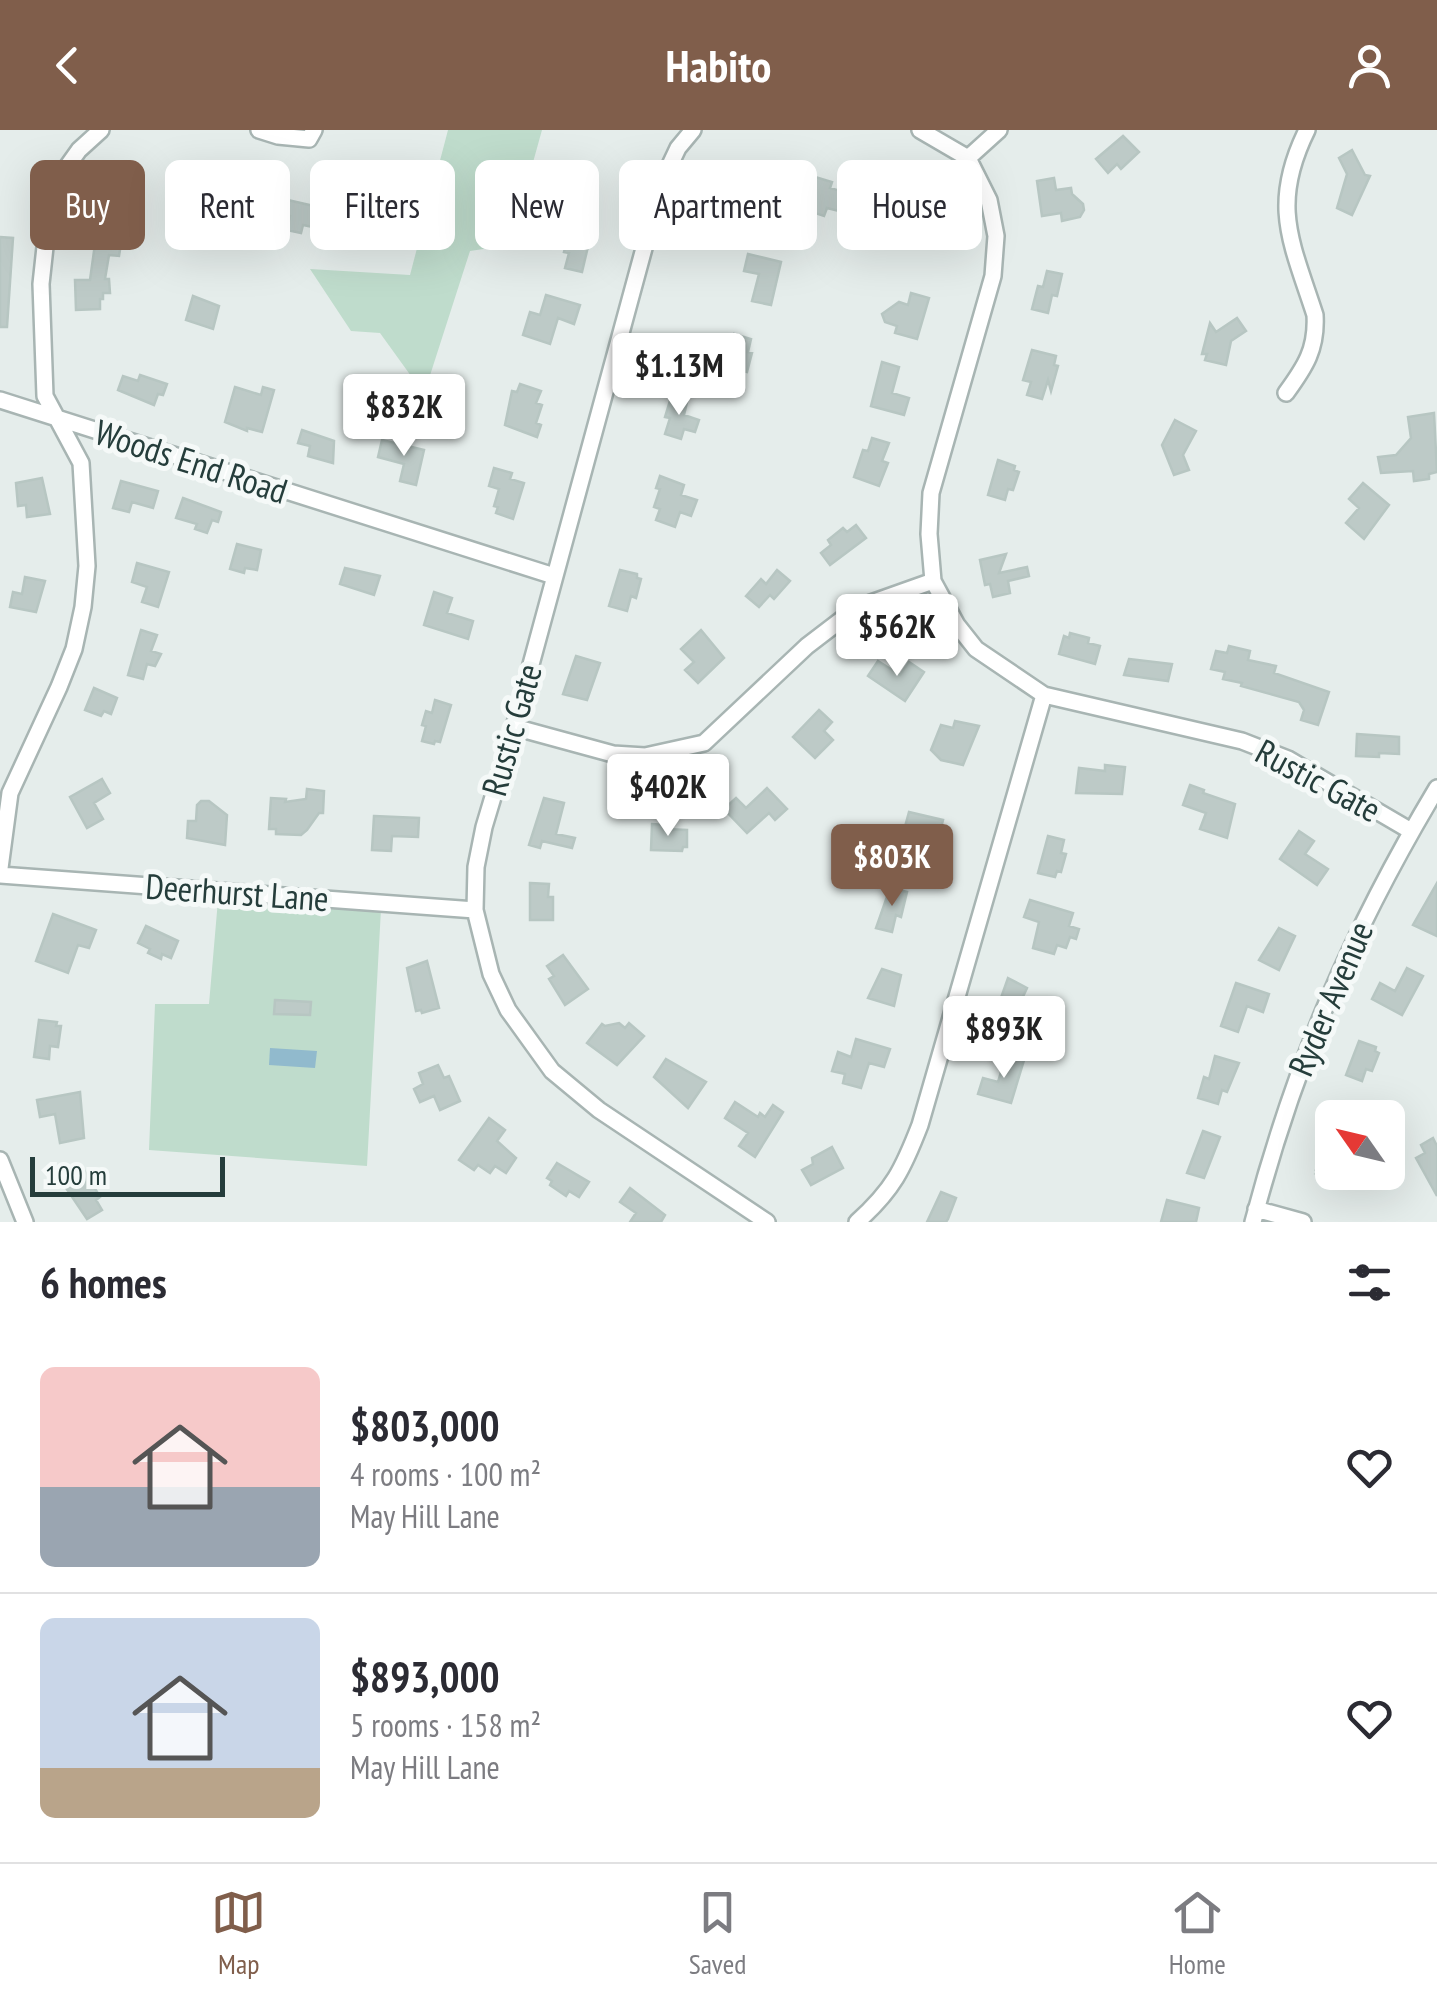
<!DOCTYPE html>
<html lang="en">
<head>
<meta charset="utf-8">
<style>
	:root { --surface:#fff; --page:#f7f7f7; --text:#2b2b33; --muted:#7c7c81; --line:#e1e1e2; --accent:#805e4b }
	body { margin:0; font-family:"PT Sans Narrow",sans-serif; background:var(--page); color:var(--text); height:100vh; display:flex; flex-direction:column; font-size:38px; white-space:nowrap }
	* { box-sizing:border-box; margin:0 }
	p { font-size:32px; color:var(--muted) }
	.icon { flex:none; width:55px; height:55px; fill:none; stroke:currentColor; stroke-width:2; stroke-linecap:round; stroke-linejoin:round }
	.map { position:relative; height:1092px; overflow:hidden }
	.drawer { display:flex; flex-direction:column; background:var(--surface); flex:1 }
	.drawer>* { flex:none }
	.banner { position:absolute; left:30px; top:30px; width:1378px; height:90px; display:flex; gap:20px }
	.needle { width:65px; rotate:304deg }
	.buttons { position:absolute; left:1315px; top:970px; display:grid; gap:20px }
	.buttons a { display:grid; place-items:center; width:90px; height:90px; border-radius:15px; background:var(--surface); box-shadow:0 10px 40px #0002; font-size:50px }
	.scale { position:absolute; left:30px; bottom:25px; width:195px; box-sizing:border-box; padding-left:10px; border:5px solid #253d3b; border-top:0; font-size:28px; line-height:35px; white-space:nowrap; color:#253d3b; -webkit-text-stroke:8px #f5f9f8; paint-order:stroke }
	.price { position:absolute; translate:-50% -85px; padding:0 22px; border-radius:10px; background:#fff; color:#222; font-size:32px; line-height:65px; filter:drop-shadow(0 2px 5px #0008) }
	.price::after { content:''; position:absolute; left:50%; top:60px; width:30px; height:22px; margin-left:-15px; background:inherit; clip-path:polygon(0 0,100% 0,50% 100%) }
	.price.on { background:var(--accent); color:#fff }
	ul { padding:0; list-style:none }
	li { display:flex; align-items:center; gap:30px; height:250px; padding:0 40px }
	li+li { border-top:2px solid var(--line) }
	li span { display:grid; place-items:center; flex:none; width:280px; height:200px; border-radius:15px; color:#555 }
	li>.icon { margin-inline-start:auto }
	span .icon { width:120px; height:120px; fill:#fffc; stroke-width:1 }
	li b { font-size:42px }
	h2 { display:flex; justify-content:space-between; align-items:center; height:120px; padding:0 40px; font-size:42px }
	.tag { padding:0 35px; border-radius:15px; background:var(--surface); box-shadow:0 10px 40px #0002; font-size:35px; line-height:90px }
	.tag.on { background:var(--accent); color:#fff }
	header { display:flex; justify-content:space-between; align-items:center; height:130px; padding:0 40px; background:var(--accent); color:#fff; font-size:45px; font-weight:700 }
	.menu { display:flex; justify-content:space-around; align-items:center; height:140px; border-top:2px solid var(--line); background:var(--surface); font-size:28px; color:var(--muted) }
	.menu a { display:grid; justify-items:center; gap:5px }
	.menu .on { color:var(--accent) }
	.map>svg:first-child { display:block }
</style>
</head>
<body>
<header><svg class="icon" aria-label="back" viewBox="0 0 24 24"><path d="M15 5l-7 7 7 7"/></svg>Habito<svg class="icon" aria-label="person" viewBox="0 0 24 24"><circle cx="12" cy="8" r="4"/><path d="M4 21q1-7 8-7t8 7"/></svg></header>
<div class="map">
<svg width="1437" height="1092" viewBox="0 0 1437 1092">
	<rect width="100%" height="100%" fill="#e5edeb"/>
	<path fill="#bfdccc" d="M448,0H542L510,115L470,121L424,264L380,203L351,201L310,139L410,145Z
		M218,770L381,779L367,1036L149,1020L155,874H209Z"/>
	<path fill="#91bacd" d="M270,918L317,921L315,938L269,935Z"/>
	<path fill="#bdcac7" stroke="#b7c6c2" stroke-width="2.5" d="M1123,6L1139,22L1121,39L1117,34L1108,43L1096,29Z
		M1352,20L1365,45L1370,46L1352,85L1337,78L1347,44L1339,28Z
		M720,32L731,44L742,35L757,49L732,74L728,69L725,71L705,49Z
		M195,35L210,38L209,42L236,48L232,68L206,63L204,70L194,68L196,57L190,56Z
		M802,43L832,52L830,58L844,62L839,81L827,78L824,86L812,82L814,71L796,67Z
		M1054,48L1056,60L1071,58L1072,64L1083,74L1084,80L1080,87L1062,91L1061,83L1042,86L1037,51Z
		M279,68L327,79L323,99L303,95L301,103L287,100L290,86L276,83Z
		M922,70L944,98L922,116L908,98L917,91L909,81Z
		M84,89L118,94L116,106L122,107L119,126L109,125L105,149H109L110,163H103V169H100V179L76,180L75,150H90L95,114L80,112Z
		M573,103L590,108L582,142L565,138L569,123L564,122L568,105Z
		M0,107L13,108L7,197H0Z
		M748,124L781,132L771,175L752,171L759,144L744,141Z
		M1047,141L1062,144L1057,166L1052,165L1048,183L1032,179L1038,156L1043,157Z
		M911,163L929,168L917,209L895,203L897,196L885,192L882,184L899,172L908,175Z
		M546,165L580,175L574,194L558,188L550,214L523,205L530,182L540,185Z
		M193,166L219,176L213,199L186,190Z
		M1237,188L1246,201L1231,211L1226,235L1205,230L1207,224H1202L1210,193L1216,202Z
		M734,204L751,209L748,222L752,223L747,242L743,241L742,246L723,241Z
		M1032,220L1056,226L1054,235L1058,236L1051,261L1048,250L1042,269L1027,265L1031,252L1023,250Z
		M882,232L899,237L892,263L909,268L904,285L871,276Z
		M140,245L167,254L163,265L158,264L154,275L118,260L123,246L138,251Z
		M520,254L541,261L536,273L542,275L536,293L541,295L537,307L505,295L512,261L517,262Z
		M235,257L261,265L263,257L274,260L262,302L247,298V301L225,292Z
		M672,264L688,268L684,285L699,290L695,302L684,299L681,309L665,304L670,288L665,287Z
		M1434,283L1437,342L1429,344V349L1414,351L1413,341L1381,343L1378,327L1396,325L1411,308L1408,287Z
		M1175,290L1196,301L1183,325L1189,340L1174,345L1162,315Z
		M302,300L334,311L333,333L308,326L310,316L298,313Z
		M872,308L889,313L882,331L888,333L879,356L854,347L863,320L868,321Z
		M382,310L424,320L416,355L400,351L404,334L378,327Z
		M998,330L1015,336L1014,340L1019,342L1013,360L1008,359L1005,370L988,365Z
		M494,338L512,343L510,349L524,353L513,389L496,383L498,377L494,376L499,359L489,356Z
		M660,346L684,355L681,365L697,370L691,386L680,382L675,397L656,390L660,379L654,377L660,359L656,358Z
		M42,348L50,384L27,387L26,375L18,376L16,353Z
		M121,351L158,361L153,378L132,372L129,382L113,378Z
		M1363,353L1389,375L1364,409L1346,393L1359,378L1349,369Z
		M183,368L221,382L218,392L212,390L207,403L195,399L197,394L176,388Z
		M856,395L866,408L830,435L821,423L831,415L828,410L843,398L847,402Z
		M237,414L261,420L257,440L245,438L244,443L230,439Z
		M1006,424L999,443L1027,437L1029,446L1008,451L1010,463L993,467L990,454L985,455L980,430Z
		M137,433L169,442L158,477L142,472L147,457L132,452Z
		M345,438L380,446L374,465L340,454Z
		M620,440L637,444V448L641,449L636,468L631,466L627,481L609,476Z
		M777,440L790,451L774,469L770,465L759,477L746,466L761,449L766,454Z
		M25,447L45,451L36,482L10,477L13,462L22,464Z
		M434,462L452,468L447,483L473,491L468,509L424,495Z
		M141,500L157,505L151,521L161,524L155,536L147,534L143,549L128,545Z
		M701,500L724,528L698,553L685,540L694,532L681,519Z
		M1070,503L1089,508L1088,513L1100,516L1095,534L1059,524L1064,506L1069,508Z
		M1229,516L1250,521L1248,530L1276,536L1274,543L1329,562L1318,595L1301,590L1304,580L1299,572L1241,556L1242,553L1223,549L1225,542L1211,539L1216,521L1227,523Z
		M576,526L600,533L587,570L563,564Z
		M1129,529L1172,534L1168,551L1124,545Z
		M878,531L900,545L909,532L924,542L905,571L868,546Z
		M94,558L117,568L111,584L104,581L101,586L85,580Z
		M435,570L451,575L440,612L435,611L434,614L422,611L426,596L422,595L426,581L432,583Z
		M819,580L832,592L824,601L833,610L815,628L793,607Z
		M955,591L979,596L963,635L941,630L931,620L941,595L953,598Z
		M1357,604L1399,607V624L1379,623V627L1356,626Z
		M1105,635L1125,637L1122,664L1076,663L1079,638L1105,641Z
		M102,649L110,663L94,673L103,689L87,698L70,667Z
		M1190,655L1204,660L1203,663L1235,674L1227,708L1200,699L1206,683L1183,675Z
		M767,658L787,679L775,690L769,683L747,703L724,679L736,668L746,678Z
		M307,659L324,661L323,683H319L307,700L301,705L276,704V699H269L271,668L286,669L285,672L306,669Z
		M544,668L564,673L556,704L575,708L572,718L542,711L540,718L529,715Z
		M201,671H209L227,685L225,715L187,708L188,691H196L197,675Z
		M909,682L943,690L938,709L921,706L915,730L897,726Z
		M374,686L419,688L418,707L392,706L391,721L372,720Z
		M652,694L664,695V699L687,700V717H683L682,721L651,720Z
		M1299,701L1314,711L1305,724L1328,739L1317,755L1280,729Z
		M1048,706L1064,710L1061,723L1066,724L1061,742L1057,741L1055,747L1038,743Z
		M530,753L549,754L548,767H553V790H530Z
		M1437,753V806L1413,795Z
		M890,758L907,762L901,787L896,785L892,802L876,798Z
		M1030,770L1073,783L1069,796L1079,799L1076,809L1070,807L1066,818L1057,815L1054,824L1033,818L1039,792L1024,787Z
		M53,784L96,800L89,818L78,815L68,843L36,831Z
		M146,796L178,811L171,828L162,824L161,829L148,823L150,819L138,813Z
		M1279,798L1295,806L1279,840L1259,830Z
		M563,825L588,859L565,875L549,849L554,846L547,836Z
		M427,831L439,878L422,883L421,880L416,881L407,838Z
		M1407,838L1423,846L1402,885L1372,869L1380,853L1395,861Z
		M882,839L901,845L894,876L868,868Z
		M1008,848L1027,858L1013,888L996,882Z
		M1236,853L1269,864L1263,882L1247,876L1238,902L1221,896Z
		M275,870L311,872L310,885L274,884Z
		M39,890L57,892L56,896H61L58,917L50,916L49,929L34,927Z
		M619,893L625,898L629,893L644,906L617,935L587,913L602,894L605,896Z
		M856,909L890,919L884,937L869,933L861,958L843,953L845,944L832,941L838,922L851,927Z
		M1359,911L1376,917L1375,921L1379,923L1372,941L1366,939L1362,951L1346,945Z
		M1006,925L1024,930L1011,973L978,964L983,948L998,952Z
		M1215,926L1239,933L1227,962L1222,960L1218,974L1198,968L1204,947L1209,949Z
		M666,929L706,952L688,978L654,947Z
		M438,935L444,948L449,946L460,971L440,980L434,966L420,972L414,959L423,954L419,943Z
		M80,962L84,1008L60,1013L55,984L40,987L37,970Z
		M735,972L758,987L760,983L765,987L773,975L783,982L755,1027L739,1016L748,1003L725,988Z
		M489,988L505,1000L497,1011L516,1028L506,1043L495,1036L490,1043L478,1035L474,1040L459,1030Z
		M1203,1001L1220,1007L1204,1048L1187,1043Z
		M1433,1008L1437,1016V1066L1416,1028L1425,1023L1421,1015Z
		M832,1017L843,1038L811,1055L802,1040L813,1034L812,1028Z
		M1322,1021L1332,1024V1042H1360L1355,1057L1317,1044L1322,1042L1316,1040Z
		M557,1033L589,1052L579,1067L569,1061L566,1066L550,1055L552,1051L547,1048Z
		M84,1040L100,1067L96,1070L102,1080L87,1089L62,1052Z
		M630,1058L665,1085L661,1092H630L636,1083L620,1072Z
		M941,1062L956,1068L948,1089L946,1092H927Z
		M1167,1070L1199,1078L1196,1092H1161Z"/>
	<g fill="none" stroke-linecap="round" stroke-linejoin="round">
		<g stroke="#a8b5b3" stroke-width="20">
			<path id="minor" d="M259,0L278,6L309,9L314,0
				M693,0L678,18L662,52L514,597L484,697L476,737L475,780L491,844L508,880L552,941L599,980L767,1092
				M920,0L968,28L989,70L996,106L993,146L931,363L929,404L933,451L957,495L976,519L1044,565L1242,611L1288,629L1411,701
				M968,28L999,0
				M1286,263C1305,237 1317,219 1315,185C1291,111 1270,75 1307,0
				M0,270L554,446
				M514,597L613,624L645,626L704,613L807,516L841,490L871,473L933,451
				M0,738L10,663L59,557L74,519L83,477L87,436L81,333L45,266L41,154L49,80L59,48L79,20L101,0
				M0,745L475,780
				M0,1030L25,1092
				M1256,1079L1303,1092
				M857,1092C893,1060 903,1039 920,995L1044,565
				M1253,1092C1295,932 1352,800 1437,658"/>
		</g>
		<use href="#minor" stroke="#fff" stroke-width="15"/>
	</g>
	<g text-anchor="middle" stroke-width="10" stroke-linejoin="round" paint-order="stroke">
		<g font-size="35" fill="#253d3b" stroke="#f5f9f8">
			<text transform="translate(191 332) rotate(18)" y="12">Woods End Road</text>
			<text transform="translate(512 600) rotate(-74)" y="12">Rustic Gate</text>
			<text transform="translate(1318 651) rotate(28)" y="12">Rustic Gate</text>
			<text transform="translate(237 763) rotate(4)" y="12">Deerhurst Lane</text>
			<text transform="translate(1331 869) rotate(-67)" y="12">Ryder Avenue</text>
		</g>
	</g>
</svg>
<div class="buttons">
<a><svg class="needle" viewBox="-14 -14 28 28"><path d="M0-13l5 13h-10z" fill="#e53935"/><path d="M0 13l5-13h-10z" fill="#7c7c81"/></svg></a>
</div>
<div class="scale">100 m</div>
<b class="price" style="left:679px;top:288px">$1.13M</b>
<b class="price" style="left:404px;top:329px">$832K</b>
<b class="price" style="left:897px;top:549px">$562K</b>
<b class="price" style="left:668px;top:709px">$402K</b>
<b class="price on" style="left:892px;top:779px">$803K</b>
<b class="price" style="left:1004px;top:951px">$893K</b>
<div class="banner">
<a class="tag on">Buy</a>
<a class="tag">Rent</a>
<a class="tag">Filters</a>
<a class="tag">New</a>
<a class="tag">Apartment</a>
<a class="tag">House</a>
</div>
</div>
<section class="drawer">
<h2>6 homes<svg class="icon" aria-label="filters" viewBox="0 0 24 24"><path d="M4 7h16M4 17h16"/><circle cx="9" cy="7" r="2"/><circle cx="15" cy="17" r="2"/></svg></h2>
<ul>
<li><span style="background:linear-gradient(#f6c9c9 60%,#9aa5b1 0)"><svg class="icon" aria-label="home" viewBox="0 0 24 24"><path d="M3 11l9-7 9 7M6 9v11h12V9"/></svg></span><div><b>$803,000</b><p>4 rooms · 100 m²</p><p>May Hill Lane</p></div><svg class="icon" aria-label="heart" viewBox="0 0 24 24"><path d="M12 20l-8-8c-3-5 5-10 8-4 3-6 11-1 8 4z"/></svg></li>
<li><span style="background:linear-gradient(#c9d6e8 75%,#b9a48a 0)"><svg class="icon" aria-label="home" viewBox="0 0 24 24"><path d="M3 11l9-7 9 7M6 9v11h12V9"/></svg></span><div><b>$893,000</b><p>5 rooms · 158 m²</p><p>May Hill Lane</p></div><svg class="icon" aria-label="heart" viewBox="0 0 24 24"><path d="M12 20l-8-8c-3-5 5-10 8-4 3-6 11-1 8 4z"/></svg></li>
</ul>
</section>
<nav class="menu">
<a class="on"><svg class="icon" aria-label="map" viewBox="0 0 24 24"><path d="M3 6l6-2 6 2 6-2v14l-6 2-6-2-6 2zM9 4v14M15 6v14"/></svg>Map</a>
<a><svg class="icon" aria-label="saved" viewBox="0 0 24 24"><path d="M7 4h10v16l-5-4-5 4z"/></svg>Saved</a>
<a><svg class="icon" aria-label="home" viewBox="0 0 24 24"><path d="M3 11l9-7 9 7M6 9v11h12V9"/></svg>Home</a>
</nav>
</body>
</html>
